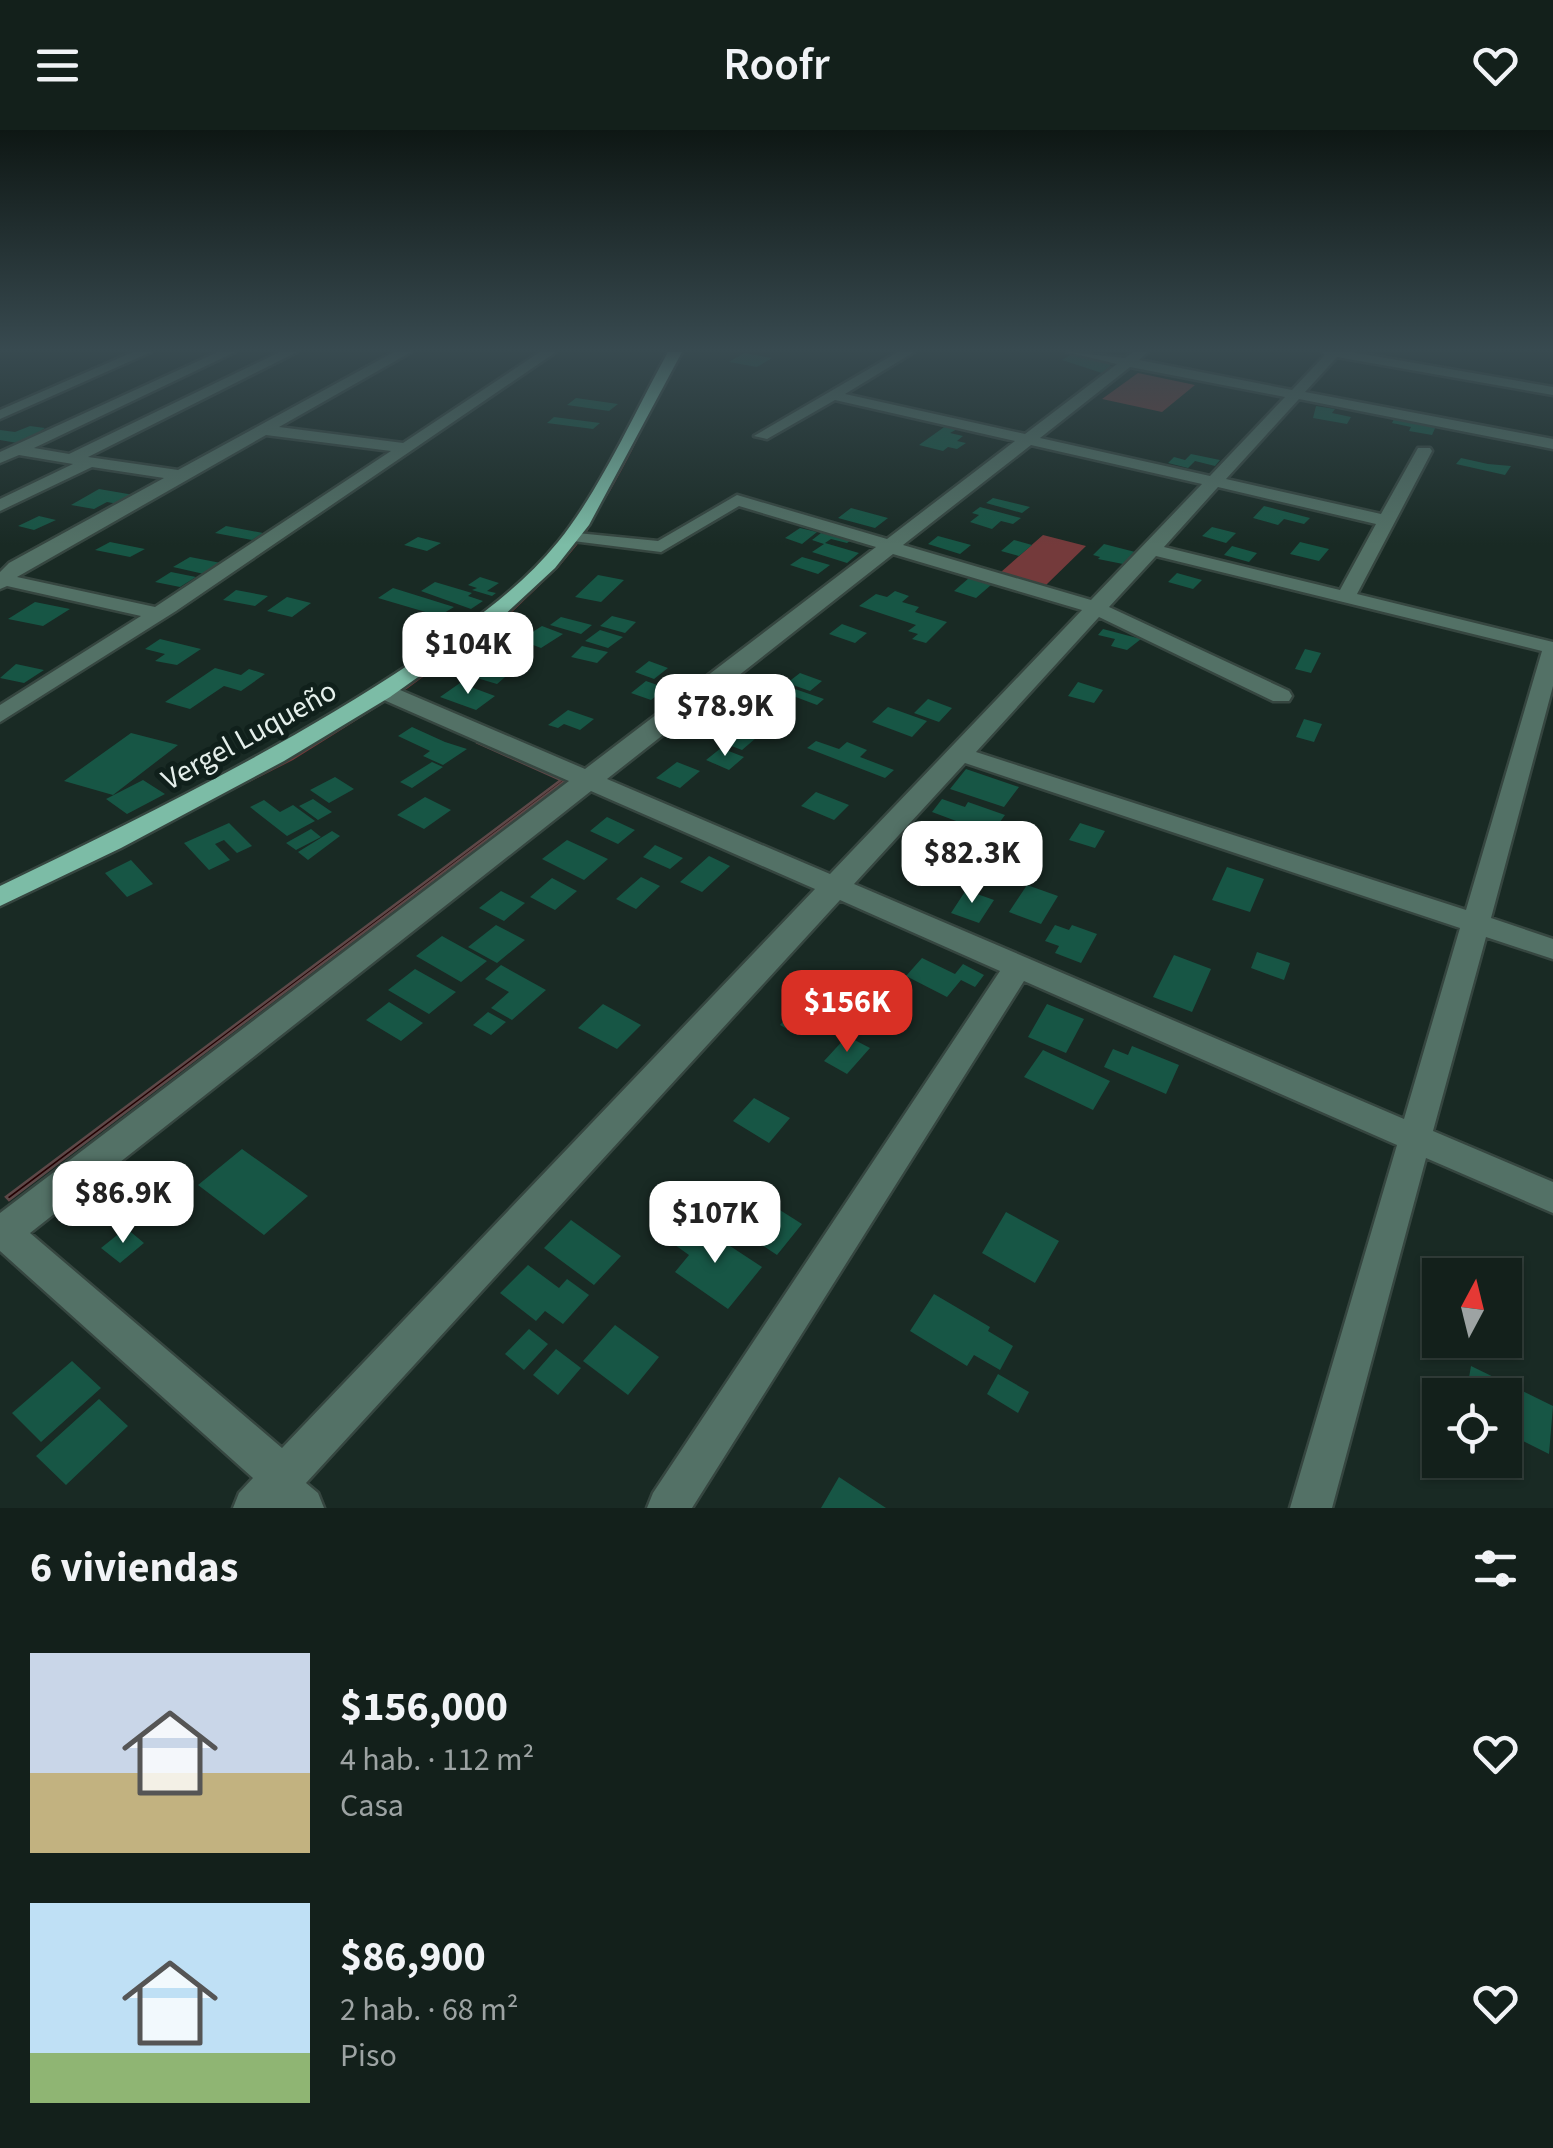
<!DOCTYPE html>
<html lang="es">
<head>
<meta charset="utf-8">
<style>
	:root { --surface:#13201b; --page:#202d28; --text:#f1f3f6; --muted:#9da3a3; --line:#323e3a; --accent:#d93025 }
	body { margin:0; font-family:"Source Sans 3",sans-serif; background:var(--page); color:var(--text); height:100vh; display:flex; flex-direction:column; font-size:38px; white-space:nowrap }
	* { box-sizing:border-box; margin:0 }
	p { font-size:32px; color:var(--muted) }
	.icon { flex:none; width:55px; height:55px; fill:none; stroke:currentColor; stroke-width:2; stroke-linecap:round; stroke-linejoin:round }
	.map { position:relative; height:1378px; overflow:hidden }
	.side { display:flex; flex-direction:column; background:var(--surface); flex:1 }
	.side>* { flex:none }
	.needle { width:65px; rotate:7deg }
	.buttons { position:absolute; left:1422px; top:1128px; display:grid; gap:20px }
	.buttons a { display:grid; place-items:center; width:100px; height:100px; border-radius:0px; background:var(--surface); box-shadow:0 2px 8px #0004,0 0 0 2px var(--line); font-size:50px }
	.price { position:absolute; translate:-50% -85px; padding:0 22px; border-radius:20px; background:#fff; color:#222; font-size:32px; line-height:65px; filter:drop-shadow(0 2px 5px #0008) }
	.price::after { content:''; position:absolute; left:50%; top:60px; width:30px; height:22px; margin-left:-15px; background:inherit; clip-path:polygon(0 0,100% 0,50% 100%) }
	.price.current { background:var(--accent); color:#fff }
	ul { padding:0; list-style:none }
	li { display:flex; align-items:center; gap:30px; height:250px; padding:0 30px }
	li span { display:grid; place-items:center; flex:none; width:280px; height:200px; border-radius:0px; color:#555 }
	li>.icon { margin-inline-start:auto }
	span .icon { width:120px; height:120px; fill:#fffc; stroke-width:1 }
	li b { font-size:42px }
	h2 { display:flex; justify-content:space-between; align-items:center; height:120px; padding:0 30px; font-size:42px }
	header { display:flex; justify-content:space-between; align-items:center; height:130px; padding:0 30px; background:var(--surface); font-size:45px; font-weight:600 }
	.map>svg:first-child { display:block }
</style>
</head>
<body>
<header><svg class="icon" aria-label="menu" viewBox="0 0 24 24"><path d="M4 6h16M4 12h16M4 18h16"/></svg>Roofr<svg class="icon" aria-label="heart" viewBox="0 0 24 24"><path d="M12 20l-8-8c-3-5 5-10 8-4 3-6 11-1 8 4z"/></svg></header>
<div class="map">
<svg width="1553" height="1378" viewBox="0 0 1553 1378">
	<rect width="100%" height="100%" fill="#192a24"/>
	<path fill="#743a3b" d="M681,222L586,404L558,438L511,483L408,558L293,630L0,778V775C148,701 296,632 432,537C481,503 531,467 570,420C614,368 649,283 681,222Z
		M1138,243L1195,255L1162,282L1102,269Z
		M1043,405L1086,416L1046,455L1001,442Z"/>
	<path fill="#230002" stroke="#5d4848" stroke-width="2.5" d="M481,611L567,649L9,1070L6,1067L561,650L478,613Z"/>
	<path fill="#175645" d="M744,223L772,228L757,237L729,232Z
		M1070,225L1112,233L1105,244L1062,230Z
		M576,268L618,274L609,281L567,275Z
		M1316,276L1335,279L1332,283L1351,287L1347,294L1313,288Z
		M554,287L600,293L593,299L547,293Z
		M1394,289L1414,292L1436,296L1432,305L1409,301L1411,297L1392,293Z
		M947,295L959,298L950,303L963,306L957,311L966,313L957,319L948,317L943,321L919,315Z
		M30,296L45,298L23,314L0,310V300L15,302Z
		M1191,324L1220,330L1215,336L1195,331L1188,338L1168,333L1174,327L1185,330Z
		M1461,328L1488,334L1511,336L1505,345L1456,334Z
		M99,359L134,365L118,374L107,372L94,379L71,375Z
		M993,368L1030,377L1022,383L986,373Z
		M1264,376L1310,388L1304,394L1284,389L1278,395L1253,388Z
		M980,377L1021,388L1013,394L1001,391L992,399L970,392L979,385L972,383Z
		M851,378L888,388L875,398L838,388Z
		M39,386L56,390L34,400L18,396Z
		M226,396L263,403L252,410L215,403Z
		M1212,397L1236,403L1226,413L1202,406Z
		M800,398L817,402L802,414L785,408Z
		M821,403L853,409L847,413L831,409L825,413L859,423L847,433L812,422L824,414L812,410Z
		M938,406L971,415L960,424L928,414Z
		M418,407L441,413L427,421L404,415Z
		M1014,410L1032,415L1019,426L1001,421Z
		M110,412L145,419L130,427L95,420Z
		M1300,412L1329,419L1319,431L1290,424Z
		M1104,414L1139,423L1128,435L1098,429L1100,427L1093,425Z
		M1232,416L1257,423L1249,432L1224,425Z
		M190,427L221,433L204,444L173,437Z
		M802,427L830,435L818,444L790,435Z
		M171,442L196,447L180,457L155,452Z
		M1177,443L1202,450L1193,459L1168,452Z
		M598,445L624,450L601,472L575,467Z
		M480,447L499,453L487,461L496,463L492,466L472,460L477,458L468,455Z
		M969,448L991,455L976,468L954,461Z
		M435,452L472,463L468,466L483,471L471,479L421,461Z
		M393,458L454,477L439,486L378,468Z
		M236,460L268,466L255,476L223,470Z
		M895,461L909,466L902,472L919,477L915,482L947,492L926,513L912,509L918,504L908,501L916,495L859,476L876,464L887,467Z
		M287,467L311,473L292,487L267,481Z
		M35,472L70,479L43,496L8,489Z
		M612,486L636,492L625,503L600,496Z
		M561,487L592,495L581,504L550,495Z
		M421,491L448,499L428,512L402,504Z
		M842,494L867,503L855,513L829,504Z
		M542,496L563,504L541,518L520,510Z
		M1103,499L1141,509L1127,520L1111,516L1115,509L1098,505Z
		M600,500L623,507L608,518L585,511Z
		M160,509L201,519L177,535L155,531L165,524L145,519Z
		M582,516L608,522L597,533L571,527Z
		M1305,519L1321,523L1311,543L1295,539Z
		M487,520L514,527L499,539L511,542L497,554L467,545L481,534L472,531Z
		M649,531L668,538L654,549L635,542Z
		M16,534L44,540L24,553L0,548Z
		M215,538L241,545L249,539L265,544L241,561L224,556L190,579L165,572Z
		M800,543L822,551L810,561L787,553Z
		M646,551L666,558L651,570L631,563Z
		M1078,552L1103,560L1094,573L1068,566Z
		M460,553L495,566L476,580L440,567Z
		M792,558L824,569L817,575L785,563Z
		M758,568L780,576L763,591L741,582Z
		M928,569L952,578L939,592L914,583Z
		M888,577L927,591L912,607L872,592Z
		M568,580L594,589L580,600L564,594L558,598L548,595Z
		M1304,589L1322,594L1314,612L1296,607Z
		M730,590L763,602L742,620L708,607Z
		M412,597L445,612L467,619L443,635L423,626L430,621L398,606Z
		M131,603L178,615L113,665L64,651Z
		M816,611L839,619L847,612L867,620L860,627L894,640L885,648L807,618Z
		M721,618L744,627L729,640L706,630Z
		M432,632L443,637L412,658L400,652Z
		M677,632L700,641L680,658L656,648Z
		M966,639L1019,657L1004,677L950,659Z
		M335,647L354,659L329,673L310,660Z
		M143,650L165,664L127,684L106,669Z
		M816,662L849,675L834,690L801,676Z
		M425,667L451,680L424,699L397,685Z
		M313,669L332,682L318,690L299,676Z
		M942,669L965,677L968,672L1005,685L991,704L932,682Z
		M264,670L280,682L293,675L315,691L287,706L250,677Z
		M607,687L635,700L618,714L590,701Z
		M229,693L252,716L237,723L224,710L215,714L230,730L209,740L184,713Z
		M1080,693L1105,701L1095,718L1069,710Z
		M311,699L321,707L296,720L286,713Z
		M332,701L340,706L308,730L298,722Z
		M962,703L1003,717L991,735L950,720Z
		M567,710L608,729L584,750L542,729Z
		M1023,714L1037,719L1019,746L1004,740Z
		M655,715L683,728L670,739L643,727Z
		M709,726L730,736L702,762L680,752Z
		M948,726L985,739L973,757L935,743Z
		M131,730L153,754L127,767L105,743Z
		M1227,737L1264,749L1250,782L1212,770Z
		M641,747L660,756L636,779L616,769Z
		M552,748L577,761L555,780L530,767Z
		M1027,755L1058,766L1041,794L1009,782Z
		M966,760L994,770L979,793L951,783Z
		M501,761L525,773L504,791L479,778Z
		M496,795L525,810L497,833L468,817Z
		M1055,795L1069,800L1072,795L1097,804L1081,833L1055,823L1059,816L1045,811Z
		M442,806L487,831L461,852L416,826Z
		M1257,822L1290,833L1284,850L1251,838Z
		M1174,825L1211,839L1192,882L1153,867Z
		M922,828L955,844L963,834L984,845L975,857L961,850L947,867L906,846Z
		M501,835L546,860L512,890L491,878L509,862L485,849Z
		M415,839L456,862L429,884L388,860Z
		M809,864L828,873L798,905L780,895Z
		M389,872L423,893L401,911L366,890Z
		M603,874L641,895L617,919L578,898Z
		M1047,874L1084,889L1066,923L1028,907Z
		M488,882L506,892L491,905L473,895Z
		M847,906L870,918L847,944L824,931Z
		M1132,916L1179,935L1166,964L1104,937L1113,919L1128,925Z
		M1043,920L1110,951L1093,980L1024,947Z
		M754,968L790,988L769,1013L733,991Z
		M242,1019L308,1066L264,1105L198,1055Z
		M745,1058L802,1094L777,1125L720,1087Z
		M1006,1082L1059,1111L1035,1153L982,1123Z
		M571,1090L621,1126L594,1155L544,1118Z
		M695,1093L762,1137L728,1179L675,1142L689,1125L675,1115Z
		M126,1098L144,1113L120,1133L101,1118Z
		M528,1135L559,1158L567,1149L589,1165L563,1194L545,1181L536,1191L500,1163Z
		M934,1164L990,1197L988,1201L1013,1216L1000,1240L974,1225L967,1236L910,1201Z
		M615,1195L659,1227L628,1265L583,1231Z
		M529,1199L548,1214L524,1240L505,1224Z
		M556,1219L581,1238L558,1265L533,1245Z
		M72,1231L101,1258L41,1312L12,1283Z
		M1471,1236L1553,1276L1549,1324L1505,1302V1265H1466Z
		M998,1244L1029,1262L1018,1283L987,1264Z
		M99,1269L128,1296L66,1355L36,1326Z
		M839,1347L886,1378H821Z"/>
	<g fill="none" stroke-linecap="round" stroke-linejoin="round">
		<g stroke="#364640" stroke-width="5">
			<path id="minor" d="M133,222H151L0,289V280Z
				M218,222H235L34,318L69,324L280,222H297L88,327L178,340L394,222H411L279,297L403,313L540,222H556L176,481L0,592V575L141,486L7,456L0,459V442L9,433L164,348L92,337L0,381V369L73,334L19,325L0,333V322ZM266,305L391,321L155,477L17,447Z
				M898,222H914L845,264L1025,304L1117,234L1067,222L1125,228L1133,222H1148L1139,230L1292,260L1325,225L1322,222H1351L1553,257V265L1337,227L1305,262L1553,309V319L1299,269L1226,349L1381,384L1418,318H1430L1432,321L1357,464L1553,512V556L1491,788L1553,809V829L1486,807L1433,1001L1553,1052V1083L1426,1028L1332,1378H1290L1397,1015L1024,851L692,1378H647L653,1363L1000,841L840,770L306,1353L318,1363L324,1378H233L239,1363L253,1348L0,1121V1083L569,651L377,567L374,562L377,557H393L585,639L876,417L739,376L661,422L573,411L564,406L567,402L658,411L737,365L887,409L1015,311L835,270L767,309L754,306ZM1130,237L1285,267L1210,346L1040,308ZM1031,315L1202,354L1091,470L903,415ZM1218,357L1376,394L1340,460L1164,417ZM893,424L1082,480L830,744L607,649ZM1156,426L1542,521L1466,780L976,622L1099,487L1273,571H1289L1292,566L1289,561L1109,477ZM965,633L1460,798L1404,989L854,754ZM591,661L815,759L282,1318L30,1103Z"/>
		</g>
		<g stroke="#364640" stroke-width="5">
			<path id="major" d="M668,222H682L589,395L555,438L501,488L390,567L284,631L121,718L0,776V756C141,688 282,619 413,532C465,497 518,461 558,412C599,362 636,280 668,222Z"/>
		</g>
		<use href="#minor" fill="#537166" fill-rule="evenodd"/>
		<use href="#major" fill="#7cbca6" fill-rule="evenodd"/>
	</g>
	<linearGradient id="sky" x2="0" y2="1"><stop stop-color="#0e1714"/><stop offset="0.53" stop-color="#384a50"/><stop offset="1" stop-color="#384a50" stop-opacity="0"/></linearGradient>
	<rect width="1553" height="415" fill="url(#sky)"/>
	<g text-anchor="middle" stroke-width="10" stroke-linejoin="round" paint-order="stroke">
		<g font-size="30" fill="#e5efeb" stroke="#10201b">
			<text transform="translate(249 605) rotate(-29)" y="10">Vergel Luqueño</text>
		</g>
	</g>
</svg>
<div class="buttons">
<a><svg class="needle" viewBox="-14 -14 28 28"><path d="M0-13l5 13h-10z" fill="#e53935"/><path d="M0 13l5-13h-10z" fill="#9da3a3"/></svg></a>
<a><svg class="icon" aria-label="locate" viewBox="0 0 24 24"><circle cx="12" cy="12" r="6"/><path d="M12 2v4M12 18v4M2 12h4M18 12h4"/></svg></a>
</div>
<b class="price" style="left:468px;top:567px">$104K</b>
<b class="price" style="left:725px;top:629px">$78.9K</b>
<b class="price" style="left:972px;top:776px">$82.3K</b>
<b class="price current" style="left:847px;top:925px">$156K</b>
<b class="price" style="left:123px;top:1116px">$86.9K</b>
<b class="price" style="left:715px;top:1136px">$107K</b>
</div>
<section class="side">
<h2>6 viviendas<svg class="icon" aria-label="filters" viewBox="0 0 24 24"><path d="M4 7h16M4 17h16"/><circle cx="9" cy="7" r="2"/><circle cx="15" cy="17" r="2"/></svg></h2>
<ul>
<li><span style="background:linear-gradient(#c9d6e8 60%,#c2b280 0)"><svg class="icon" aria-label="home" viewBox="0 0 24 24"><path d="M3 11l9-7 9 7M6 9v11h12V9"/></svg></span><div><b>$156,000</b><p>4 hab. · 112 m²</p><p>Casa</p></div><svg class="icon" aria-label="heart" viewBox="0 0 24 24"><path d="M12 20l-8-8c-3-5 5-10 8-4 3-6 11-1 8 4z"/></svg></li>
<li><span style="background:linear-gradient(#bfe0f5 75%,#8fb573 0)"><svg class="icon" aria-label="home" viewBox="0 0 24 24"><path d="M3 11l9-7 9 7M6 9v11h12V9"/></svg></span><div><b>$86,900</b><p>2 hab. · 68 m²</p><p>Piso</p></div><svg class="icon" aria-label="heart" viewBox="0 0 24 24"><path d="M12 20l-8-8c-3-5 5-10 8-4 3-6 11-1 8 4z"/></svg></li>
</ul>
</section>
</body>
</html>
